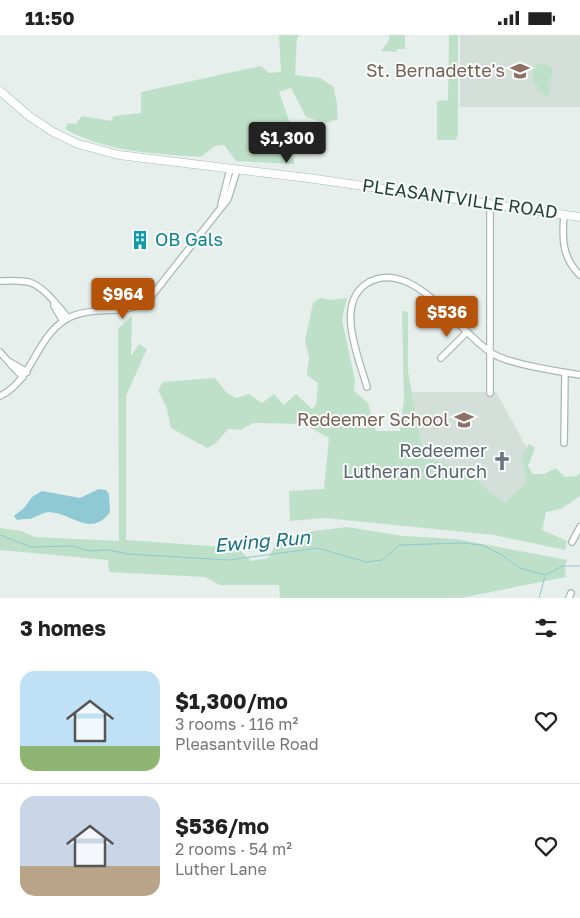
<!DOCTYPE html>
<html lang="en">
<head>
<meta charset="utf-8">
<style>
	:root { --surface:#fff; --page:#f6f6f6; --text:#222; --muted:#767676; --line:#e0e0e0; --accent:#b45309 }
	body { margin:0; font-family:"Golos Text",sans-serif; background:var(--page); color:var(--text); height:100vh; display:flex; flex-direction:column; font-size:19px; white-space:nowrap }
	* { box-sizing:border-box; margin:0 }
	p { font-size:16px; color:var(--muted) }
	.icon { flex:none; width:28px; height:28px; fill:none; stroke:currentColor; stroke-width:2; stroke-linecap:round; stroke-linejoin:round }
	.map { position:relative; height:563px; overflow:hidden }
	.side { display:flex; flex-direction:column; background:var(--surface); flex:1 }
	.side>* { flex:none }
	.price { position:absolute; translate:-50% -42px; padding:0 11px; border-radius:5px; background:var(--accent); color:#fff; font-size:16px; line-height:32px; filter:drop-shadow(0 1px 2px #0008) }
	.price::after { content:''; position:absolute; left:50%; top:30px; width:15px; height:11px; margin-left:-8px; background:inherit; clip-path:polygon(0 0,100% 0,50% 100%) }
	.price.on { background:#222; color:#fff }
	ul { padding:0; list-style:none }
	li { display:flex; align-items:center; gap:15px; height:125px; padding:0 20px }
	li+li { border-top:1px solid var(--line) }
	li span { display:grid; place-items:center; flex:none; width:140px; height:100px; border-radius:15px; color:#555 }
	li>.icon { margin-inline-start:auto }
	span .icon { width:60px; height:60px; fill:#fffc; stroke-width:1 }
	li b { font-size:21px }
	h2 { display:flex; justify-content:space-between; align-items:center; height:60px; padding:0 20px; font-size:21px }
	.status { display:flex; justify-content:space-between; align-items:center; height:35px; padding:0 25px; background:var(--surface); direction:ltr }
	.status svg { height:14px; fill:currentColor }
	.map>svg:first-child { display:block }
</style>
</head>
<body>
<div class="status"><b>11:50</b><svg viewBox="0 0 49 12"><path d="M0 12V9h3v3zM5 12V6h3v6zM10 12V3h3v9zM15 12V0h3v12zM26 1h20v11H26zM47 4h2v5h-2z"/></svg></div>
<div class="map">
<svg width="580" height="563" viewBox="0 0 580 563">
	<rect width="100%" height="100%" fill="#e6efeb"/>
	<path fill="#d4dfda" d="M460,0H580V72H460Z
		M412,357H496L527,413L521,423L527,447L505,467L490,457L471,439L424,420Z"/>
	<path fill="#bfe0c8" d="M279,0H300L297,3L295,40L320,43L333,51L337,68L338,84L326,88L306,82L291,53L279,57L292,94L287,110L294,118V129L236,126L224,110L215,111L201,122C151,118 110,118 65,94L68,88L76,89L82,81L111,86L114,81L141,78V57L261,31L269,38L281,37Z
		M389,0H405V14H397V17L381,16L389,5Z
		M449,0H458V100L455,105H437V66L448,65Z
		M542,28L552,32V41L547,50L551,53L548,61L537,56L538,50H534L532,32Z
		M320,263L331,265L347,263L342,285L355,345L354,356L368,368L376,396H400L404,364L402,276L408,277V337L424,420L471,439L490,457L505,467L527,447L521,423L529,409L535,413L528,431L533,439H544L556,433L565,442L576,441L580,438V461L561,474L546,477L542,495L567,506L565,515L494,500L325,483L290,486L289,456L324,454L329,403L303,389L253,388L241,395L228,394L216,408L207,413L171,393L166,371L158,355L163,347L215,343L227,358L236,363L249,359L262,368L274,359L284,370L296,359L312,374L316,370L318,348L307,340L309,322L305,306L313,268Z
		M132,280L131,321L139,309L147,314L126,361V505L238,513L251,526L268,523L277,507L314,496L347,492L403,501L456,504L567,525L565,532L566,542L461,563H280L279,550H220L205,542L109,537L108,525L0,515V493L21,496L35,502L119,506L118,294Z"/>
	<path fill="#8ec9d4" d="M99,454L106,455L109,459L110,477C90,503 74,479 50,477C42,477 36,483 28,484C24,484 21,484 17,485L14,481L24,473L32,462L42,456L80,463Z"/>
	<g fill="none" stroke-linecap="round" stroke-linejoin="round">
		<path stroke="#8ec9d4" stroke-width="1" d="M0,500L31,512L73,511L89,516L108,515L128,519L229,525L318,513L366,527L382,525L400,510L462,508L482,510L500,519L520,533L545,540L563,531H580
			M539,563L545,542"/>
		<g stroke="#a8b8b2" stroke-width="8">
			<path id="street" d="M221,170L230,134
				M490,170V358
				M564,180C562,203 562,223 580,240
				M0,246C27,245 34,244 53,265C58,271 63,276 68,283
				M54,267V271L63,286
				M0,317C8,326 14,334 23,342
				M441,323L467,297
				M8,326L27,337
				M367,352C359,323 335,270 366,249C413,219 460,301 495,320C514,330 558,336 580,340
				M0,361C33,345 35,304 65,285C91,268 126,284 150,263L228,164L237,135
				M564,408L565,338
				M572,507L580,492
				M569,563L571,558"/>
		</g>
		<g stroke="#a4bbb3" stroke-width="9">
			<path id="secondary" d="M0,56L29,81L53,97L78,109L119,120L308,143L580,182"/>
		</g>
		<use href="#street" stroke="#fff" stroke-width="5.5"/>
		<use href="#secondary" stroke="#fff" stroke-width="8"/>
	</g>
	<defs>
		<g id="school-bare" transform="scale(1.5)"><path d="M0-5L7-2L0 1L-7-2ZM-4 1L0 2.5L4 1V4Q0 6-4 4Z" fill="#8d6e63" stroke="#f7fbf9" stroke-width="2.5" paint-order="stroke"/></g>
		<g id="building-bare" transform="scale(1.5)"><path d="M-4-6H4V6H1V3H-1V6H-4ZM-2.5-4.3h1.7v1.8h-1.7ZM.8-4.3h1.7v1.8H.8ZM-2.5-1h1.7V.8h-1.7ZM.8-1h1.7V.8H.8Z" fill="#0f9aa8" stroke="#f7fbf9" stroke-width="2.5" paint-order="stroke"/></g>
		<g id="church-bare" transform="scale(1.5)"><path d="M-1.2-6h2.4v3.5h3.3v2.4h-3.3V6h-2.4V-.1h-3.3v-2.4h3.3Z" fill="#6b7280" stroke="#f7fbf9" stroke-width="2.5" paint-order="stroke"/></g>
	</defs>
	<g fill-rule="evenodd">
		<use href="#school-bare" x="520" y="36"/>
		<use href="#building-bare" x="140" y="205"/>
		<use href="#school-bare" x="464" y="385"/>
		<use href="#church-bare" x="502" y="426"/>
	</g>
	<g text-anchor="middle" stroke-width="4" stroke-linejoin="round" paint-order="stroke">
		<g font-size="18" fill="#785e54" stroke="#f7fbf9" text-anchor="end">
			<text x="505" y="42">St. Bernadette's</text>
			<text x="449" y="391">Redeemer School</text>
		</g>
		<g font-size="18" fill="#24423a" stroke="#f7fbf9">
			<text transform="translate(460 164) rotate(8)" y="6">PLEASANTVILLE ROAD</text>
		</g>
		<g font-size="18" fill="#0d838f" stroke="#f7fbf9" text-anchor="start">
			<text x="155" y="211">OB Gals</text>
		</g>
		<g font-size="18" fill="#5b616d" stroke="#f7fbf9" text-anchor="end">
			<text x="487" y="422">Redeemer<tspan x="487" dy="21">Lutheran Church</tspan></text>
		</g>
		<g font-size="19" font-style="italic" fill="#1c6f80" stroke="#f7fbf9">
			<text transform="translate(262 506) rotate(-5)" y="7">Ewing Run</text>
		</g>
	</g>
</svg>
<b class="price on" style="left:287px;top:129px">$1,300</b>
<b class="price" style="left:123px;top:285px">$964</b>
<b class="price" style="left:447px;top:303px">$536</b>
</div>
<section class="side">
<h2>3 homes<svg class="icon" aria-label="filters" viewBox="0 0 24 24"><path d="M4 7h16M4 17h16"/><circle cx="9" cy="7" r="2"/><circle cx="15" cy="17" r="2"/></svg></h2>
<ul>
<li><span style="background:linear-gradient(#bfe0f5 75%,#8fb573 0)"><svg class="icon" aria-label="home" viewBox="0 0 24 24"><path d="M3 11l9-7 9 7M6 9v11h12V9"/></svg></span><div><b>$1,300/mo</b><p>3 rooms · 116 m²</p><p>Pleasantville Road</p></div><svg class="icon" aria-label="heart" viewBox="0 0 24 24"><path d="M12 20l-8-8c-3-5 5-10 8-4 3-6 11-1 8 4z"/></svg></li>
<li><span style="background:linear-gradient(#c9d6e8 70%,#b9a48a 0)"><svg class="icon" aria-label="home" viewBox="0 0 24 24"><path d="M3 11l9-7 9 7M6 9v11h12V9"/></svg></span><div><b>$536/mo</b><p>2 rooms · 54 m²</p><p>Luther Lane</p></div><svg class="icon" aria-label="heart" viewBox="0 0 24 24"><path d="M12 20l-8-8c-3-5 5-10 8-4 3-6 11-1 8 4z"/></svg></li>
</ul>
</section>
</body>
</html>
